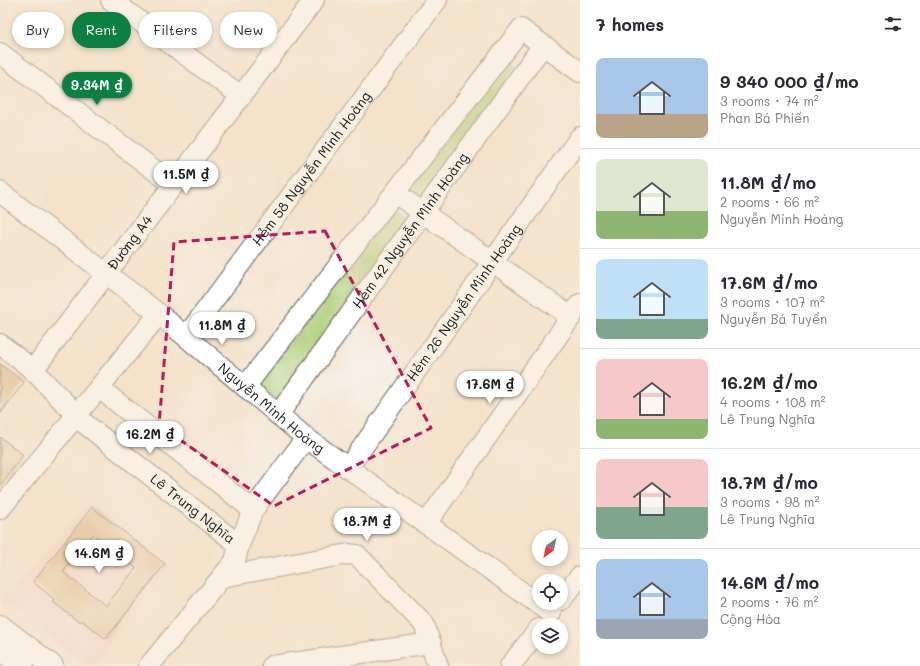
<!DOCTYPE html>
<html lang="en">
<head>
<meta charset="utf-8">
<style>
	:root { --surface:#fff; --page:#f2f2f3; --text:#2b2b33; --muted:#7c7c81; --line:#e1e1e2; --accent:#0b8043 }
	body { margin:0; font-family:Mali,sans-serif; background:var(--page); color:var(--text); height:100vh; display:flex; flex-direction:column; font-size:15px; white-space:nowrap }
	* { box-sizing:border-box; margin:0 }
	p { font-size:13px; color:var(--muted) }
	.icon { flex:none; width:22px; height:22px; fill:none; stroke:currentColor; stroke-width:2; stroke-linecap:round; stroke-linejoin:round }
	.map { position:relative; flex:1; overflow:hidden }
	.drawer { display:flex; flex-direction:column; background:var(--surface); width:340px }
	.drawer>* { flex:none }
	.top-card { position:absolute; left:12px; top:12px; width:380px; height:36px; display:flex; gap:8px }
	.needle { width:26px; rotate:213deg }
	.fabs { position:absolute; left:532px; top:530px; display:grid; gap:8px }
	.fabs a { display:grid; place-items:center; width:36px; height:36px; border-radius:50%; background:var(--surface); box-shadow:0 2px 6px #0003; font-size:20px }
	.price { position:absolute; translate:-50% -34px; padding:0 9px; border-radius:14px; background:#fff; color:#222; font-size:13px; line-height:26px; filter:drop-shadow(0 1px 2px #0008) }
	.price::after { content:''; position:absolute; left:50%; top:24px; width:12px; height:9px; margin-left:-6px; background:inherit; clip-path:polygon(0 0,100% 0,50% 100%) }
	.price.active { background:var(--accent); color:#fff }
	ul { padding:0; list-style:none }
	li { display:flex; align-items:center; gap:12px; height:100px; padding:0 16px }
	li+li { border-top:1px solid var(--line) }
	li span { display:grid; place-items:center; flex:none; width:112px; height:80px; border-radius:8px; color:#555 }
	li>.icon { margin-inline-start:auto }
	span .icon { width:48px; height:48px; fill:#fffc; stroke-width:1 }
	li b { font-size:17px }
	h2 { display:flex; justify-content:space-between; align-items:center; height:48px; padding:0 16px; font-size:17px }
	.pill { padding:0 14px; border-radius:18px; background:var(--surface); box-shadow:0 2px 6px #0003; font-size:14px; line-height:36px }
	.pill.active { background:var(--accent); color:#fff }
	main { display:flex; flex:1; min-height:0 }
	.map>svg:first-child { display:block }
</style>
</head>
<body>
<main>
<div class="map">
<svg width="580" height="666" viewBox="0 0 580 666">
	<rect width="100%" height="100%" fill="#f6f6f2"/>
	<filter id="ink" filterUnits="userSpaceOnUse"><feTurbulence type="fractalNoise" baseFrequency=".025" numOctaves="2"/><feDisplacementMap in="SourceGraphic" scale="8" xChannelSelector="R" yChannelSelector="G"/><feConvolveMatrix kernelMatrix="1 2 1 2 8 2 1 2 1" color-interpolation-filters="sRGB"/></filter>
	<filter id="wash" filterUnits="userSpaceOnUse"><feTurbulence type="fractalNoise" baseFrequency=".012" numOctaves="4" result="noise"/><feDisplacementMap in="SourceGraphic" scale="16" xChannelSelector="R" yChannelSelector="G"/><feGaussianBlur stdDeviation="0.9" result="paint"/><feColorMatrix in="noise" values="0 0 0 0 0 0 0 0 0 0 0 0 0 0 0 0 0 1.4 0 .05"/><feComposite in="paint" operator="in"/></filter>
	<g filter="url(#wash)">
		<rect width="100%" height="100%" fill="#f4e2cb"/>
		<path fill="#f7d1c7" d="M89,503L170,566L91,666H86L2,602Z"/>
		<path fill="#afcf77" stroke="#66764a" d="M505,58L515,66L421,197L410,189Z
			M394,209L407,220L277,400L258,385Z"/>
		<g id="blocks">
			<path fill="#dcb686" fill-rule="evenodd" d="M0,364L24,382L0,414Z
				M0,437L23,455L0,486Z
				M92,507L165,564L106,639L81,620L79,622L53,602L55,600L33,582ZM93,534L136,568L106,606L63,572Z"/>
		</g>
	</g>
	<g filter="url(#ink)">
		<use href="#blocks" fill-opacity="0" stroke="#686159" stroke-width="1"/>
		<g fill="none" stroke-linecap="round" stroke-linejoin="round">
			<g stroke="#686159" stroke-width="22">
				<g id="minor">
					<path d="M111,0L241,96"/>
					<path d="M0,53L174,185"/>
					<path id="s1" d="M0,192L159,314L306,438L551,613"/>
					<path d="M395,193L571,317"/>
					<path id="s2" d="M186,337L437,0"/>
					<path id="s3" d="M0,344L33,370L85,424L239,545L235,561L149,666"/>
					<path id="s4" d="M33,370L314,0"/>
					<path d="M245,387L521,29L580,72"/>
					<path d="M99,388L253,510"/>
					<path id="s5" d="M278,415L543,45"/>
					<path id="s6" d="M348,468L580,137"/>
					<path d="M0,509L159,314"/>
					<path d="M426,524L580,304"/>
					<path d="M239,545L253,510L306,438"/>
					<path d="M222,577L348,554L357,555L424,624L438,666"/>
					<path d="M561,600L580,576"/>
					<path d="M272,666L431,643"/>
					<path d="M510,666L539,629"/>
				</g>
			</g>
			<g stroke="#686159" stroke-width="24">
				<path id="major" d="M0,626L52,666
					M0,649L22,666"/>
			</g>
			<use href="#minor" stroke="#fff" stroke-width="20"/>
			<use href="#major" stroke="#fff" stroke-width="22"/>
		</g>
	</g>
	<path d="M0 0H580V666H0ZM325,231L431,428L274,506L159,425L174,242Z" fill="#f4e2cb" fill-opacity=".55" fill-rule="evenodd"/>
	<path fill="none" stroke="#c2185b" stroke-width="3" stroke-dasharray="8 5" stroke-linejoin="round" d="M325,231L431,428L274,506L159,425L174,242Z"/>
	<g text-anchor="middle" stroke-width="3.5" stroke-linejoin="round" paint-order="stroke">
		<g font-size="14" fill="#1c1c1c" stroke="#f6f6f2">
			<text dy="5" stroke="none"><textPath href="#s2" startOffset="210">Hẻm 58 Nguyễn Minh Hoàng</textPath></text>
			<text dy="5" stroke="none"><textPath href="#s5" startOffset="227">Hẻm 42 Nguyễn Minh Hoàng</textPath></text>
			<text dy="5" stroke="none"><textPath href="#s4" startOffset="160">Đường A4</textPath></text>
			<text dy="5" stroke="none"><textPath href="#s6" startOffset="202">Hẻm 26 Nguyễn Minh Hoàng</textPath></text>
			<text dy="5" stroke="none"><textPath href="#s1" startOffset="347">Nguyễn Minh Hoàng</textPath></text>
			<text dy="5" stroke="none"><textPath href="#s3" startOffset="254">Lê Trung Nghĩa</textPath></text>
		</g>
	</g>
</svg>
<div class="fabs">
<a><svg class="needle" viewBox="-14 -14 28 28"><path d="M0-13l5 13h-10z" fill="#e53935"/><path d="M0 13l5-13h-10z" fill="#7c7c81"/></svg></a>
<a><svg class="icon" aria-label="locate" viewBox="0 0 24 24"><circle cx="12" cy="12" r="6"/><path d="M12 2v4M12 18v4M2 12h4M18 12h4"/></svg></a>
<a><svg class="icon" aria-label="layers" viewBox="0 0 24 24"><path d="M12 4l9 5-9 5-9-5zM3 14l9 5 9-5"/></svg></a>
</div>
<b class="price active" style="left:97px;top:106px">9.34M ₫</b>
<b class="price" style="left:186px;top:195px">11.5M ₫</b>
<b class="price" style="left:222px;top:346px">11.8M ₫</b>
<b class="price" style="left:490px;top:405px">17.6M ₫</b>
<b class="price" style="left:150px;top:455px">16.2M ₫</b>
<b class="price" style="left:367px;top:542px">18.7M ₫</b>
<b class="price" style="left:99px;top:574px">14.6M ₫</b>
<div class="top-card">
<a class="pill">Buy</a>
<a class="pill active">Rent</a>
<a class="pill">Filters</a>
<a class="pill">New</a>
</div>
</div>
<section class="drawer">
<h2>7 homes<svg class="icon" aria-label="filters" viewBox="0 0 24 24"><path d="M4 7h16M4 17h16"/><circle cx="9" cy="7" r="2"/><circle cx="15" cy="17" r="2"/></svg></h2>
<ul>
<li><span style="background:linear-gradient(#a9c7e8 70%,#b9a48a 0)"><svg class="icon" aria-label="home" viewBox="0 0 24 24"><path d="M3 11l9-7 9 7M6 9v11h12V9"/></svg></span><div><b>9 340 000 ₫/mo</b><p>3 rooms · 74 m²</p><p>Phan Bá Phiến</p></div></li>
<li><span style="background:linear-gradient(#dfe7d0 65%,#8fb573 0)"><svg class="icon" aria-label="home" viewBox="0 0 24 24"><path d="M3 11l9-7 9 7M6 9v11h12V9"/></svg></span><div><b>11.8M ₫/mo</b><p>2 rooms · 66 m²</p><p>Nguyễn Minh Hoàng</p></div></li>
<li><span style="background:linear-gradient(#bfe0f5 75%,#7fa58c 0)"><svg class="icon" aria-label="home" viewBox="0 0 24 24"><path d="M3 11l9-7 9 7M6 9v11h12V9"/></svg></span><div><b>17.6M ₫/mo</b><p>3 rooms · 107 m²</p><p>Nguyễn Bá Tuyển</p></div></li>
<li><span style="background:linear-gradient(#f6c9c9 75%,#8fb573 0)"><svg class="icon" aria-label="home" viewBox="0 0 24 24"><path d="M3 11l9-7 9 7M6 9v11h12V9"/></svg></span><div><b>16.2M ₫/mo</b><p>4 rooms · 108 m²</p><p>Lê Trung Nghĩa</p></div></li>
<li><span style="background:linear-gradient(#f6c9c9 60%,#7fa58c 0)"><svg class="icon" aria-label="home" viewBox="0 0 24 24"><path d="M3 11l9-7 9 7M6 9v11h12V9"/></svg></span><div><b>18.7M ₫/mo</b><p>3 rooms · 98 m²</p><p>Lê Trung Nghĩa</p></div></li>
<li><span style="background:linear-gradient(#a9c7e8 75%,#9aa5b1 0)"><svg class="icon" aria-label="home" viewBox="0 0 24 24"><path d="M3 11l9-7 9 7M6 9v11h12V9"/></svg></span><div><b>14.6M ₫/mo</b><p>2 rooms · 76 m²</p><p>Cộng Hòa</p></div></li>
</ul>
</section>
</main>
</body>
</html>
